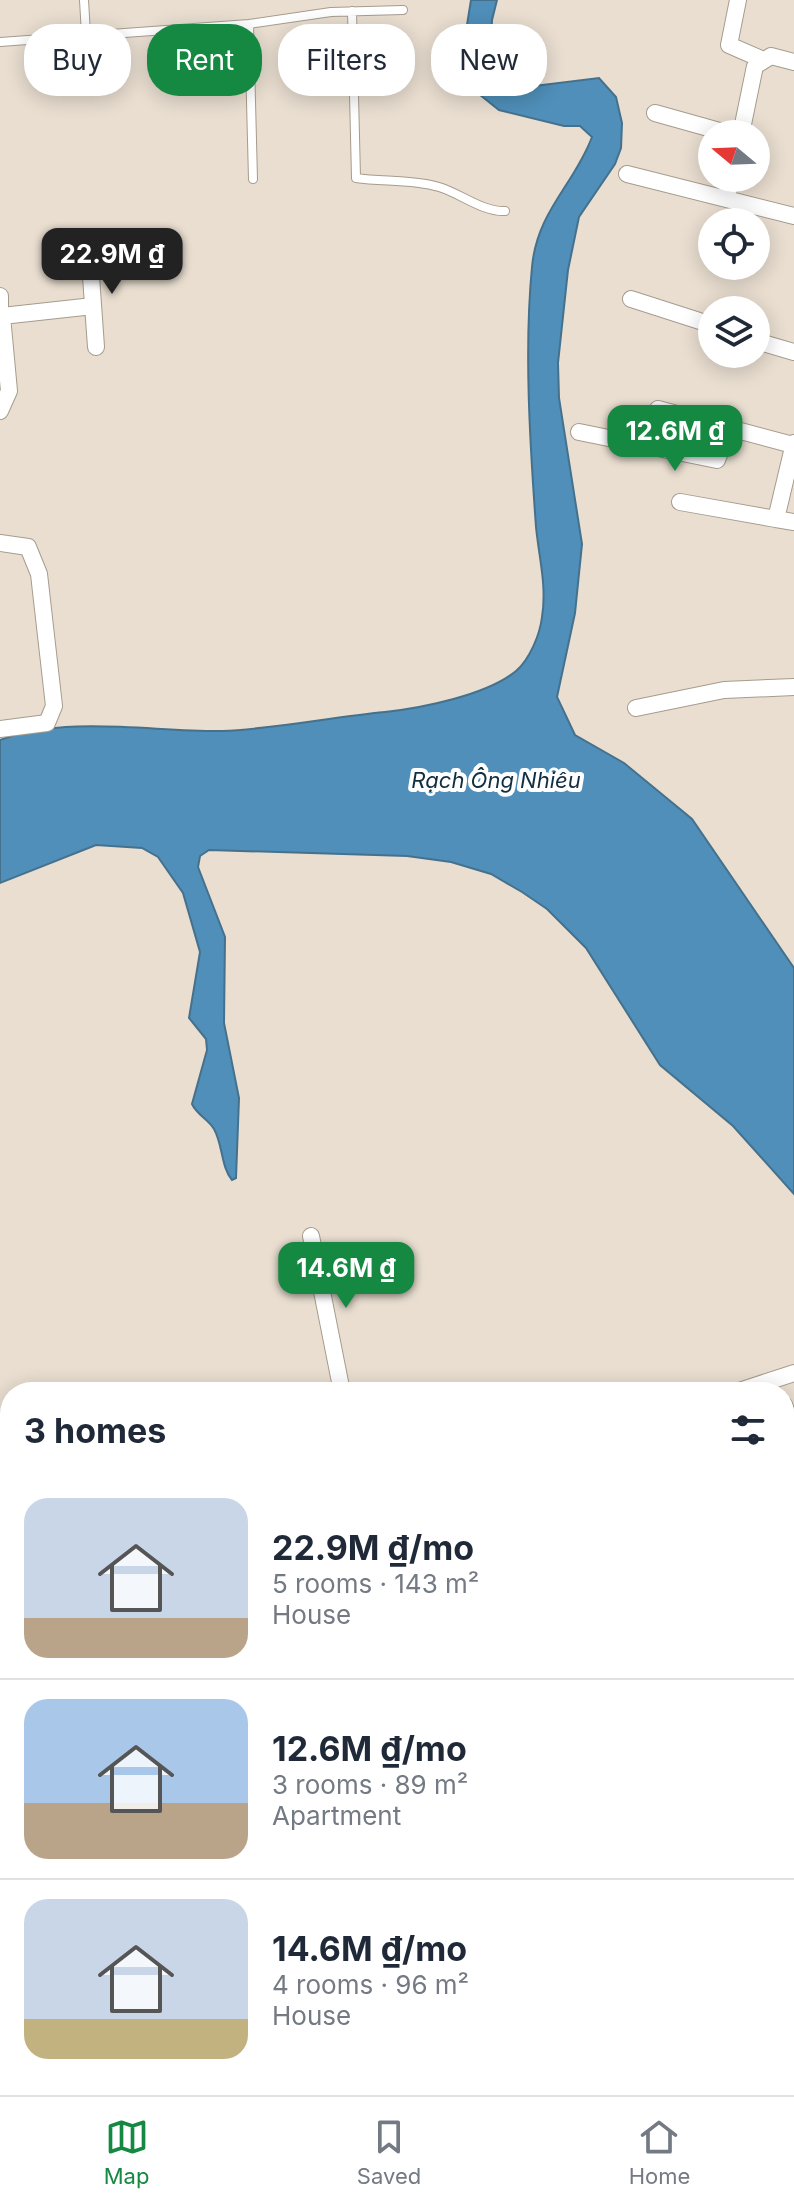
<!DOCTYPE html>
<html lang="en">
<head>
<meta charset="utf-8">
<style>
	:root { --surface:#fff; --page:#f6f6f7; --text:#1f2937; --muted:#747a83; --line:#e0e1e3; --accent:#158842 }
	body { margin:0; font-family:Inter,sans-serif; background:var(--page); color:var(--text); height:100vh; display:flex; flex-direction:column; font-size:30px; white-space:nowrap }
	* { box-sizing:border-box; margin:0 }
	p { font-size:26px; color:var(--muted) }
	.icon { flex:none; width:44px; height:44px; fill:none; stroke:currentColor; stroke-width:2; stroke-linecap:round; stroke-linejoin:round }
	.map { position:relative; flex:1; overflow:hidden }
	.details { position:absolute; left:0px; top:1382px; width:794px; height:714px; display:flex; flex-direction:column; background:var(--surface); border-radius:32px 32px 0 0; box-shadow:0 4px 20px #0003 }
	.details>* { flex:none }
	.banner { position:absolute; left:24px; top:24px; width:746px; height:72px; display:flex; gap:16px }
	.needle { width:52px; rotate:289deg }
	.fabs { position:absolute; left:698px; top:120px; display:grid; gap:16px }
	.fabs a { display:grid; place-items:center; width:72px; height:72px; border-radius:50%; background:var(--surface); box-shadow:0 4px 20px #0003; font-size:40px }
	.price { position:absolute; translate:-50% -68px; padding:0 18px; border-radius:16px; background:var(--accent); color:#fff; font-size:26px; line-height:52px; filter:drop-shadow(0 2px 4px #0008) }
	.price::after { content:''; position:absolute; left:50%; top:48px; width:24px; height:18px; margin-left:-12px; background:inherit; clip-path:polygon(0 0,100% 0,50% 100%) }
	.price.active { background:#222; color:#fff }
	ul { padding:0; list-style:none }
	li { display:flex; align-items:center; gap:24px; height:200px; padding:0 24px }
	li+li { border-top:2px solid var(--line) }
	li span { display:grid; place-items:center; flex:none; width:224px; height:160px; border-radius:24px; color:#555 }
	li>.icon { margin-inline-start:auto }
	span .icon { width:96px; height:96px; fill:#fffc; stroke-width:1 }
	li b { font-size:34px }
	h2 { display:flex; justify-content:space-between; align-items:center; height:96px; padding:0 24px; font-size:34px }
	.chip { padding:0 28px; border-radius:32px; background:var(--surface); box-shadow:0 4px 20px #0003; font-size:28px; line-height:72px }
	.chip.active { background:var(--accent); color:#fff }
	.dock { display:flex; justify-content:space-around; align-items:center; height:112px; border-top:2px solid var(--line); background:var(--surface); font-size:22px; color:var(--muted) }
	.dock a { display:grid; justify-items:center; gap:4px }
	.dock .active { color:var(--accent) }
	.map>svg:first-child { display:block }
</style>
</head>
<body>
<div class="map">
<svg width="794" height="2095" viewBox="0 0 794 2095">
	<rect width="100%" height="100%" fill="#e9ded0"/>
	<path fill="#4f8fb9" stroke="#45718d" stroke-width="2" d="M471,0H497L492,20L490,63L526,87L599,78L616,97L622,123L621,148L615,164L579,217L568,270L558,363L559,398L582,544L575,613L557,697L575,735L624,763L692,819L794,968V1194L733,1126L660,1065L586,948L547,909L522,892L491,874L451,862L407,856L209,850L200,856L198,867L225,937L224,1023L239,1098L236,1178L232,1180C221,1167 223,1145 214,1129C208,1119 197,1115 192,1104L207,1050L206,1039L189,1018L200,952L183,893L158,857L142,848L96,845L0,883V740C69,715 151,732 222,731C276,729 331,717 385,712C422,708 487,695 516,671C530,659 540,634 542,617C547,586 539,558 536,527C530,444 524,349 532,267C537,211 574,185 592,137L580,126H564L499,110L464,82L466,31Z"/>
	<g fill="none" stroke-linecap="round" stroke-linejoin="round">
		<g stroke="#a69c8e" stroke-width="10">
			<path id="service" d="M84,0L86,34
				M352,11L356,178C383,182 411,179 439,187C460,193 482,212 505,211
				M249,24L253,179
				M0,42L249,24L331,12L403,10
				M784,1694L788,1723
				M480,2095L489,2086
				M587,2095L597,2086"/>
		</g>
		<g stroke="#a69c8e" stroke-width="14">
			<path id="pedestrian" d="M693,2086L700,2095"/>
		</g>
		<g stroke="#a69c8e" stroke-width="18">
			<path id="minor" d="M738,0L729,45L761,59
				M655,113L730,134
				M741,134L755,66L771,56L794,62
				M627,174L794,216
				M727,199L731,178
				M89,248L96,347
				M0,296V317
				M631,299L712,325
				M756,341L794,352
				M658,409L793,445
				M0,411L9,391L2,316L93,306
				M579,432L717,460L729,428
				M680,502L776,519L794,443
				M776,519L794,522
				M0,543L28,547L39,574L54,706L47,723L0,729
				M636,708L724,690L794,687
				M311,1236L342,1392
				M736,1392L794,1373
				M784,1405L794,1431
				M784,1726L794,1720
				M0,1839L10,1837
				M784,1894L794,1905
				M0,1945L10,1941
				M0,2023L10,2019
				M0,2071L10,2084
				M784,2076L794,2087
				M412,2095L421,2086"/>
		</g>
		<g stroke="#a69c8e" stroke-width="22">
			<path id="tertiary" d="M551,2086L559,2095
				M84,2095L104,2086"/>
		</g>
		<use href="#service" stroke="#fff" stroke-width="8"/>
		<use href="#pedestrian" stroke="#fff" stroke-width="12"/>
		<use href="#minor" stroke="#fff" stroke-width="16"/>
		<use href="#tertiary" stroke="#fff" stroke-width="20"/>
	</g>
	<g text-anchor="middle" stroke-width="8" stroke-linejoin="round" paint-order="stroke">
		<g font-size="22" font-style="italic" fill="#122f42" stroke="#fff">
			<text x="496" y="788">Rạch Ông Nhiêu</text>
		</g>
	</g>
</svg>
<div class="fabs">
<a><svg class="needle" viewBox="-14 -14 28 28"><path d="M0-13l5 13h-10z" fill="#e53935"/><path d="M0 13l5-13h-10z" fill="#747a83"/></svg></a>
<a><svg class="icon" aria-label="locate" viewBox="0 0 24 24"><circle cx="12" cy="12" r="6"/><path d="M12 2v4M12 18v4M2 12h4M18 12h4"/></svg></a>
<a><svg class="icon" aria-label="layers" viewBox="0 0 24 24"><path d="M12 4l9 5-9 5-9-5zM3 14l9 5 9-5"/></svg></a>
</div>
<b class="price active" style="left:112px;top:296px">22.9M ₫</b>
<b class="price" style="left:675px;top:473px">12.6M ₫</b>
<b class="price" style="left:346px;top:1310px">14.6M ₫</b>
<div class="banner">
<a class="chip">Buy</a>
<a class="chip active">Rent</a>
<a class="chip">Filters</a>
<a class="chip">New</a>
</div>
<section class="details">
<h2>3 homes<svg class="icon" aria-label="filters" viewBox="0 0 24 24"><path d="M4 7h16M4 17h16"/><circle cx="9" cy="7" r="2"/><circle cx="15" cy="17" r="2"/></svg></h2>
<ul>
<li><span style="background:linear-gradient(#c9d6e8 75%,#b9a48a 0)"><svg class="icon" aria-label="home" viewBox="0 0 24 24"><path d="M3 11l9-7 9 7M6 9v11h12V9"/></svg></span><div><b>22.9M ₫/mo</b><p>5 rooms · 143 m²</p><p>House</p></div></li>
<li><span style="background:linear-gradient(#a9c7e8 65%,#b9a48a 0)"><svg class="icon" aria-label="home" viewBox="0 0 24 24"><path d="M3 11l9-7 9 7M6 9v11h12V9"/></svg></span><div><b>12.6M ₫/mo</b><p>3 rooms · 89 m²</p><p>Apartment</p></div></li>
<li><span style="background:linear-gradient(#c9d6e8 75%,#c2b280 0)"><svg class="icon" aria-label="home" viewBox="0 0 24 24"><path d="M3 11l9-7 9 7M6 9v11h12V9"/></svg></span><div><b>14.6M ₫/mo</b><p>4 rooms · 96 m²</p><p>House</p></div></li>
</ul>
</section>
</div>
<nav class="dock">
<a class="active"><svg class="icon" aria-label="map" viewBox="0 0 24 24"><path d="M3 6l6-2 6 2 6-2v14l-6 2-6-2-6 2zM9 4v14M15 6v14"/></svg>Map</a>
<a><svg class="icon" aria-label="saved" viewBox="0 0 24 24"><path d="M7 4h10v16l-5-4-5 4z"/></svg>Saved</a>
<a><svg class="icon" aria-label="home" viewBox="0 0 24 24"><path d="M3 11l9-7 9 7M6 9v11h12V9"/></svg>Home</a>
</nav>
</body>
</html>
